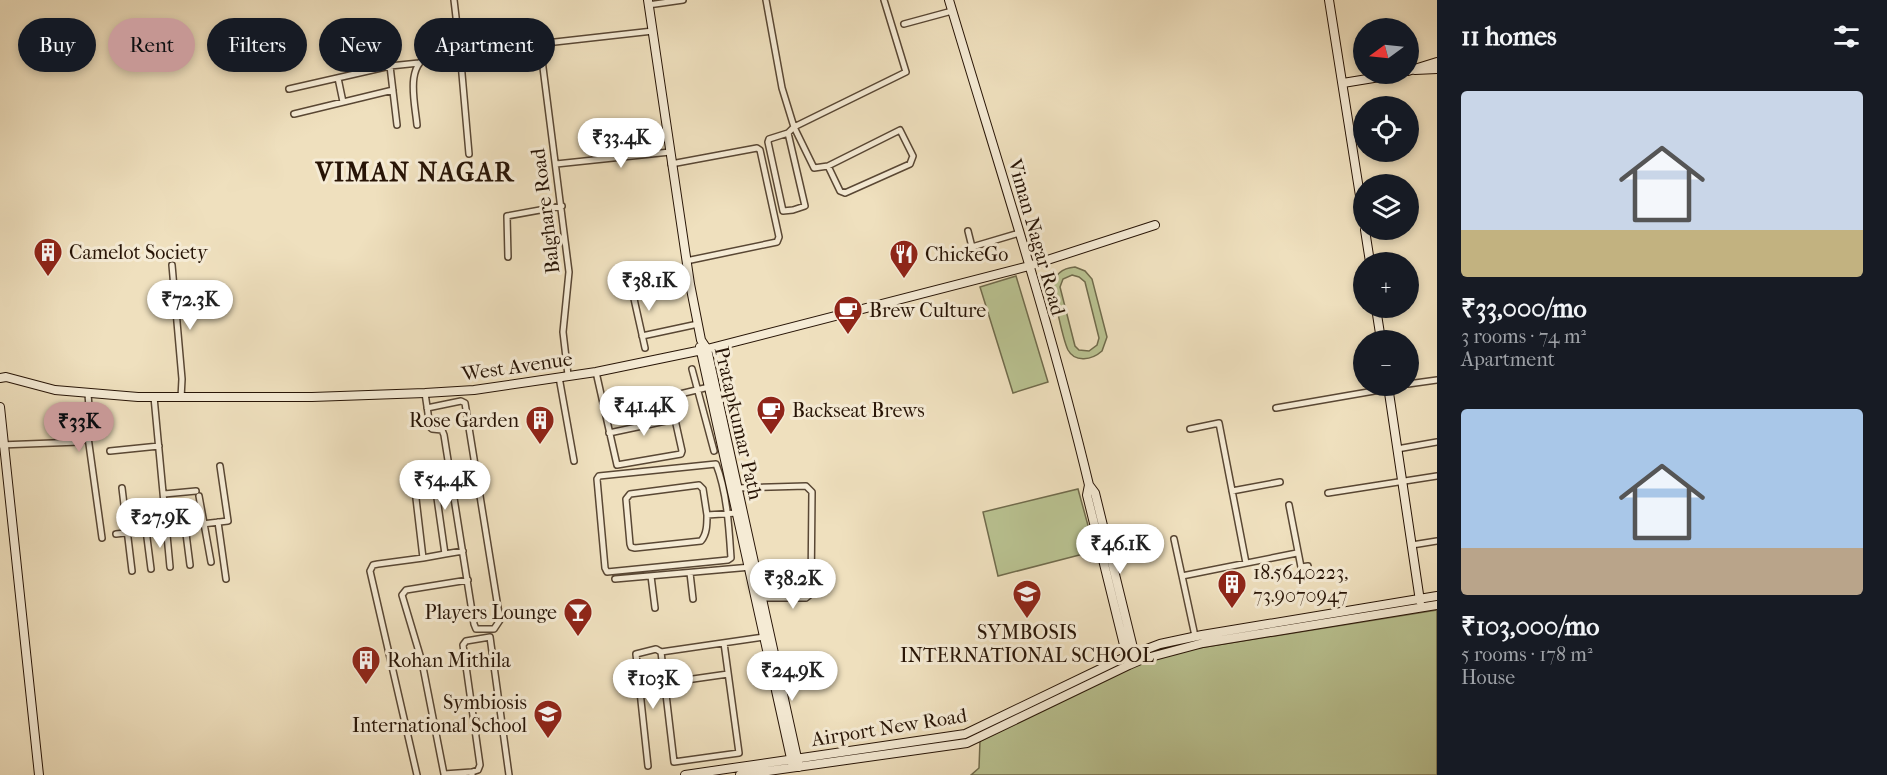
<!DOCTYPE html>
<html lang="en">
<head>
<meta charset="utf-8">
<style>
	:root { --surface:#171b24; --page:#242831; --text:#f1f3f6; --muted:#9ea1a6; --accent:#c59692 }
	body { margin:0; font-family:"IM FELL French Canon",serif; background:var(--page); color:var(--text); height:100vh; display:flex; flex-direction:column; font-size:22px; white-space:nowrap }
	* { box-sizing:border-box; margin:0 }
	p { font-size:20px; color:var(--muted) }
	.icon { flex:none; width:33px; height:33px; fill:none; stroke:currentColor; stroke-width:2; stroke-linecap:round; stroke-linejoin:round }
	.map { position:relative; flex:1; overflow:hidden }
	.details { display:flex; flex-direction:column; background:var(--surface); width:450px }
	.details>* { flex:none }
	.top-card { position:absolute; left:18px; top:18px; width:570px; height:54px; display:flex; gap:12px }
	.needle { width:39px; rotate:255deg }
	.controls { position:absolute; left:1353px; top:18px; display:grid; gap:12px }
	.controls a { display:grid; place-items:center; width:66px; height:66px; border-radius:50%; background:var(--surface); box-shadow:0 3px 9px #0003; font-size:30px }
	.price { position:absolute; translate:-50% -51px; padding:0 14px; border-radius:21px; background:#fff; color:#222; font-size:20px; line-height:39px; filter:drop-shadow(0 2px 3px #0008) }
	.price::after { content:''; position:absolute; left:50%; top:36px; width:18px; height:14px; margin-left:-9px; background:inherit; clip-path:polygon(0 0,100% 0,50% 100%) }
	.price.on { background:var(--accent); color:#111 }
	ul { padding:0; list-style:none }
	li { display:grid; align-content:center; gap:12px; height:318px; padding:0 24px }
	li span { display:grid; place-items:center; height:186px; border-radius:6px; color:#555 }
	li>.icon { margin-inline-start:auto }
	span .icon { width:108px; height:108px; fill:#fffc; stroke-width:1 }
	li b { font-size:26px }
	h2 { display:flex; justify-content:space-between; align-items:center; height:72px; padding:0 24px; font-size:26px }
	.chip { padding:0 21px; border-radius:27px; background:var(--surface); box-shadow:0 3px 9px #0003; font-size:21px; line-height:54px }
	.chip.on { background:var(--accent); color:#111 }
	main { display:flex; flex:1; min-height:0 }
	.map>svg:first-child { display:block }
</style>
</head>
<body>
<main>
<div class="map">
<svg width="1437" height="775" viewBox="0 0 1437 775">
	<rect width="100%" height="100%" fill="#efe0be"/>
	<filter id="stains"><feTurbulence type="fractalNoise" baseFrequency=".00333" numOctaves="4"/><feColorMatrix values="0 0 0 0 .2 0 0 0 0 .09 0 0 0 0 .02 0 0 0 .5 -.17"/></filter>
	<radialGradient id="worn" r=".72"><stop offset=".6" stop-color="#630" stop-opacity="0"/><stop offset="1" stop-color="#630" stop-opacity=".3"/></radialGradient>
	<path fill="#b9c291" stroke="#706b4c" stroke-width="1.5" fill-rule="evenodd" d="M1075,267L1085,271L1092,279L1107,337L1102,351C1092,360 1075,363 1068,350C1062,338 1056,302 1052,288C1054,275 1062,268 1075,267ZM1072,275L1079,277L1085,282L1099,338L1097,345L1089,351L1079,350L1075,346L1060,287L1063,279Z
		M1016,276L1048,382L1013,393L980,287Z
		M1078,489L1095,551L998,576L983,512Z
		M1437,610V775H971L979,768L980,741L1145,661L1180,651Z"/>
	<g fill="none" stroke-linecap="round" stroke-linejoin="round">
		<g stroke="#594734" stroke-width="8">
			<path id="street" d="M454,0L460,51L469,154
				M766,0L782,88L794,127L814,168L828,166L900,130L913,156L910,164L845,193L840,191L828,166
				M648,5L683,0
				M904,24L952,11
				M540,44L569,272L563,332L568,375
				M338,78L343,102
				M289,89L390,66
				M294,114L393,90
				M397,125L390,66L419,63
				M417,125C415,102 404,64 432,54L502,48L653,31
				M788,133L805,206L793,210L783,211L768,142L769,139L788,133L794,127L906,72L884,0
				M556,164L670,152
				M671,164L757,148L760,150L779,237L777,242L686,261
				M968,231L972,247L1019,233
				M508,257L507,216L562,206
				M172,265L182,379L181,398
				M630,281L645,348
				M634,297L690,284
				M642,336L698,324
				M692,369L714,451
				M596,372L617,465L681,454L682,451L670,397
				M559,377L574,461
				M1408,384L1437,380
				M425,393L430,427L432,429L442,430L444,435L474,624L476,629H494L500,620L465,403L461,401L427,408
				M154,397L170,567
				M1276,408L1403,386
				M605,412L709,387
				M1190,429L1219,423L1246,563
				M609,433L675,419
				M88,437L102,538
				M0,445L79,442L86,439L91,433L88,394
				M1397,449L1437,442
				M110,451L159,446
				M716,464C727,492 729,527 731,558L728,560L607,572L605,568L597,479L599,476Z
				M435,484L445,554L463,551
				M122,488L132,571
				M737,488L806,486L812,492L811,594L806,598H762
				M1232,491L1280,482
				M1328,493L1437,476
				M164,494L196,491
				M199,496L211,562
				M1289,505L1301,567L1308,566
				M707,515L703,489L699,485L630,494L626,499L630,544L631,547L635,548L701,541C707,534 707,524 707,515L737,513
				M218,522L226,579
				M185,526L190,565
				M146,530L151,569
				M116,534L228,521L220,466
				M1174,539L1195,636
				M1412,545L1437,541
				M423,558L445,554
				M690,573L693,599
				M651,576L655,608
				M1182,576L1297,553
				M615,579L751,567
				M468,580L406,590L402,595L422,662L444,774L472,772
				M661,652L674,762L739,753L724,643
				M665,683L728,674
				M648,766L636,654L656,649L661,652L764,637
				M417,775L370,571L373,565L378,564L423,558L415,490L421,487L451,481
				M472,775V772L478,770L480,765L463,645L466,641L490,637L509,775"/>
		</g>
		<g stroke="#271406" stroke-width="10">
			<path id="secondary" d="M648,0L690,284L701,340L707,349L799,767
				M949,0C997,161 1050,322 1089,485L1095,493L1135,656
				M1329,0L1364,221
				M1415,70L1437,69
				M1408,71L1437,62
				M1343,83L1398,74
				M1365,230L1370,262
				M1376,308L1381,340
				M700,347L792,763
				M0,378L6,377L55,390L138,397H312L425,393L474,390L596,372L707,349L1029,266L1155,225
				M1388,386L1420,601
				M0,407L39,775
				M1089,485L1087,495L1128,661
				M685,775L965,734L1123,658L1160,644L1202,635L1437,596
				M740,775L967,743L1129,665L1143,659L1203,643L1437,605"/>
		</g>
		<use href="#street" stroke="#f5ebd5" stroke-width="5"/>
		<use href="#secondary" stroke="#f5ebd5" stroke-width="8"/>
	</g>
	<defs>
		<g id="building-pin" transform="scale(1.5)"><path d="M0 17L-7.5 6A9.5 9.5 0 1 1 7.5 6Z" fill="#8f2418" stroke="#f5ebd5"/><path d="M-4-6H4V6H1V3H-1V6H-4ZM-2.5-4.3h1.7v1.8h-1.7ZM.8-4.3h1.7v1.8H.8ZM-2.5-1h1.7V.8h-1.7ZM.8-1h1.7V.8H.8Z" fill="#fff"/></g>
		<g id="restaurant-pin" transform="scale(1.5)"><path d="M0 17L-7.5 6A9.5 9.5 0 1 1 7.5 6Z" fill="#8f2418" stroke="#f5ebd5"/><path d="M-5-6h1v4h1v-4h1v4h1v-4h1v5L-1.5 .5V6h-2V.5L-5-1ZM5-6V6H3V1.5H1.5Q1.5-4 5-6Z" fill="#fff"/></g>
		<g id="cafe-pin" transform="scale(1.5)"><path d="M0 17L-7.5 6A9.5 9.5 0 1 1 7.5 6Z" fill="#8f2418" stroke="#f5ebd5"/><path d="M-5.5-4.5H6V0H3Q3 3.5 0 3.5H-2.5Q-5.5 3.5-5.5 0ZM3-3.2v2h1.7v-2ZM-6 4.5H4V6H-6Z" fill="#fff"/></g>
		<g id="university-pin" transform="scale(1.5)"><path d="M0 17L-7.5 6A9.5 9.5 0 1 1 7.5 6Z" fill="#8f2418" stroke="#f5ebd5"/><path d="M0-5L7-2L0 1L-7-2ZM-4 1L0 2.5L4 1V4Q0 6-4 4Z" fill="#fff"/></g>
		<g id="bar-pin" transform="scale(1.5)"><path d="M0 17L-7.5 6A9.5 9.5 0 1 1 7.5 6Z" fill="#8f2418" stroke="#f5ebd5"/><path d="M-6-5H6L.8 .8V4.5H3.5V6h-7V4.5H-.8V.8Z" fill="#fff"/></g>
		<g id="school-pin" transform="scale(1.5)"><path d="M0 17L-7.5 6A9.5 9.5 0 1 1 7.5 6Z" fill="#8f2418" stroke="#f5ebd5"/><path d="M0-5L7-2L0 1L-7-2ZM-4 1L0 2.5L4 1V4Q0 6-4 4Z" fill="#fff"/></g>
	</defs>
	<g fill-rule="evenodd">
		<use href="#building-pin" x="48" y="252"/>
		<use href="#restaurant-pin" x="904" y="254"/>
		<use href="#cafe-pin" x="848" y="310"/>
		<use href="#cafe-pin" x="771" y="410"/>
		<use href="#building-pin" x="540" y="420"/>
		<use href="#building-pin" x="1232" y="584"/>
		<use href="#university-pin" x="1027" y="594"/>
		<use href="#bar-pin" x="578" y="612"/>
		<use href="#building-pin" x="366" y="660"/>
		<use href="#school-pin" x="548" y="714"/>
	</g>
	<g text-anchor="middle" stroke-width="6" stroke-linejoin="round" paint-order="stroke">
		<g font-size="20" fill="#271406" stroke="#f5ebd5">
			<text transform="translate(545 211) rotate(-97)" y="7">Balghare Road</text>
			<text transform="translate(1037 237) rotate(74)" y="7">Viman Nagar Road</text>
			<text transform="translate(517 366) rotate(-8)" y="7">West Avenue</text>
			<text transform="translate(739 423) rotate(77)" y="7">Pratapkumar Path</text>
			<text transform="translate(889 727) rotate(-9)" y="7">Airport New Road</text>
		</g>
		<g font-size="20" fill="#271406" stroke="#f5ebd5" text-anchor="start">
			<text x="69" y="259">Camelot Society</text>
			<text x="925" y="261">ChickeGo</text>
			<text x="869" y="317">Brew Culture</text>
			<text x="792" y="417">Backseat Brews</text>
			<text x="519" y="427" text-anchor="end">Rose Garden</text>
			<text x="1253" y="579">18.5640223,<tspan x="1253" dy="23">73.9070947</tspan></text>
			<text x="557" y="619" text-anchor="end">Players Lounge</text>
			<text x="1027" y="639" text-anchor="middle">SYMBOSIS<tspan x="1027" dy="23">INTERNATIONAL SCHOOL</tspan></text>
			<text x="387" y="667">Rohan Mithila</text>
			<text x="527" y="709" text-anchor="end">Symbiosis<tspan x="527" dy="23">International School</tspan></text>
		</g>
		<g font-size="26" font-weight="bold" letter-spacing="1.5" fill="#271406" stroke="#f5ebd5">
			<text x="415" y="181">VIMAN NAGAR</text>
		</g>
	</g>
	<rect width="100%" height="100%" filter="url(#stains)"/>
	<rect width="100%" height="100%" fill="url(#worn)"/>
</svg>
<div class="controls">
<a><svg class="needle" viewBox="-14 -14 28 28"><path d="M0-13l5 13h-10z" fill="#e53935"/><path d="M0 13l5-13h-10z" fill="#9ea1a6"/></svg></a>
<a><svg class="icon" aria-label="locate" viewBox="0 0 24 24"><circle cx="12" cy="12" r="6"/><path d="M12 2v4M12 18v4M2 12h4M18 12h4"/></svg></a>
<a><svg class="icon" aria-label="layers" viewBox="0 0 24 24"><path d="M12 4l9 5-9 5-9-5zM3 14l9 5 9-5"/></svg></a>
<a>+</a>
<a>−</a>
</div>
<b class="price" style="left:621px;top:169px">₹33.4K</b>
<b class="price" style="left:649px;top:312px">₹38.1K</b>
<b class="price" style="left:190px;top:331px">₹72.3K</b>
<b class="price" style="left:644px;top:437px">₹41.4K</b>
<b class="price on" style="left:79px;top:453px">₹33K</b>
<b class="price" style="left:445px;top:511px">₹54.4K</b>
<b class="price" style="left:160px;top:549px">₹27.9K</b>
<b class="price" style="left:1120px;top:575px">₹46.1K</b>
<b class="price" style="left:793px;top:610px">₹38.2K</b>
<b class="price" style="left:792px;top:702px">₹24.9K</b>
<b class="price" style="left:653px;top:710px">₹103K</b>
<div class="top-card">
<a class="chip">Buy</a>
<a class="chip on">Rent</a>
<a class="chip">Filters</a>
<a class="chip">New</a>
<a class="chip">Apartment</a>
</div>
</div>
<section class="details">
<h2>11 homes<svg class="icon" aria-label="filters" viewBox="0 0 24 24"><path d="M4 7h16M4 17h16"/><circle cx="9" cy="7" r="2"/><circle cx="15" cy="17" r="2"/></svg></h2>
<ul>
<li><span style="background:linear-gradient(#c9d6e8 75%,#c2b280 0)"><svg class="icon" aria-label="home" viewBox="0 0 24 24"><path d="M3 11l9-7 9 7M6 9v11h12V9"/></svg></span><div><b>₹33,000/mo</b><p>3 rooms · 74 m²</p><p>Apartment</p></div></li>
<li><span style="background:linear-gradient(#a9c7e8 75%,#b9a48a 0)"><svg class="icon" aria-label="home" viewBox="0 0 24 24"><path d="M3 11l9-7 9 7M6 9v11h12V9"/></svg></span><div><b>₹103,000/mo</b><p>5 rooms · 178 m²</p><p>House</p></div></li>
</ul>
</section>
</main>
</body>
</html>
